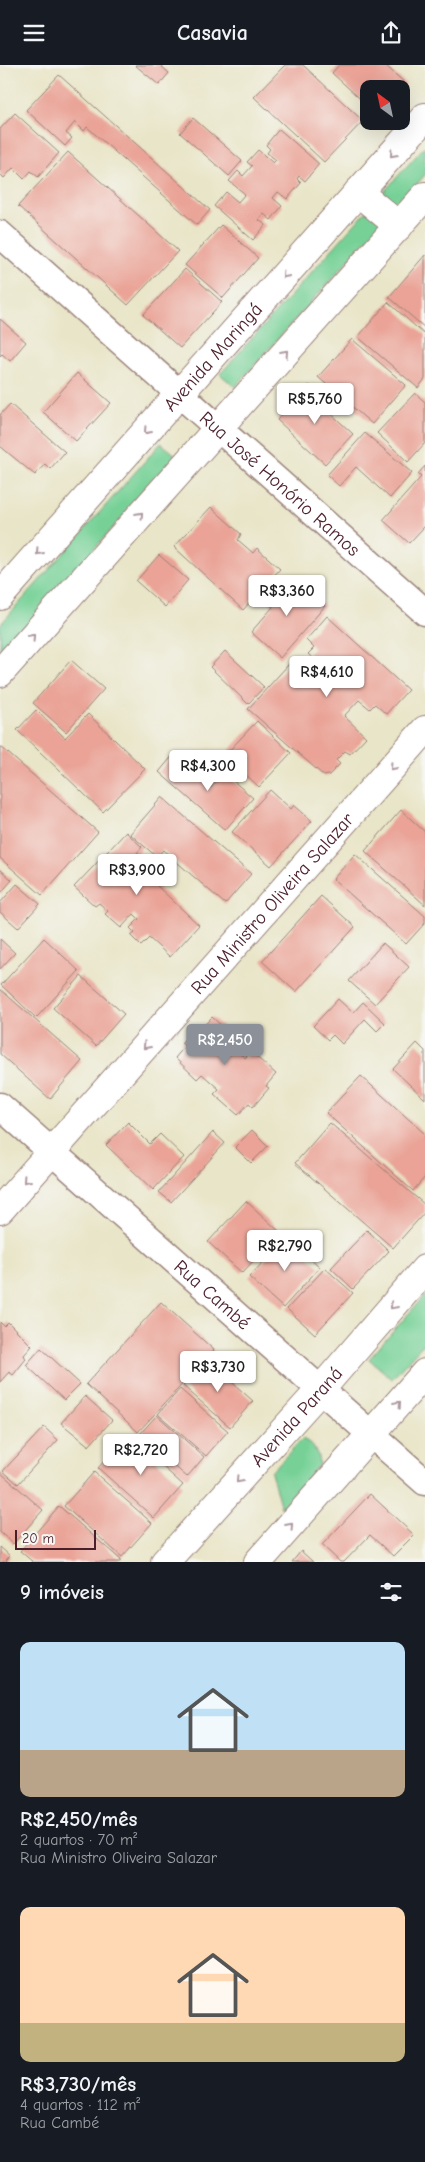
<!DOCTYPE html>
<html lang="pt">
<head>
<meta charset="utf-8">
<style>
	:root { --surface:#171b24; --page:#20242c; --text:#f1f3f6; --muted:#9ea1a6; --accent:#8c9099 }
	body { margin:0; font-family:"Comic Neue",sans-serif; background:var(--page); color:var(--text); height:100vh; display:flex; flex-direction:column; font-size:19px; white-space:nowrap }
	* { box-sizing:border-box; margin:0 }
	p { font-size:16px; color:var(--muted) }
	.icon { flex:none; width:28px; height:28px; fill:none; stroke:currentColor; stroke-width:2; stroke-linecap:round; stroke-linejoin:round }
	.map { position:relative; height:1497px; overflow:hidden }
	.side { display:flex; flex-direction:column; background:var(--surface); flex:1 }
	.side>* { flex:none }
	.needle { width:32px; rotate:327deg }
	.fabs { position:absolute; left:360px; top:15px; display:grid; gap:10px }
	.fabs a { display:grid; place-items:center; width:50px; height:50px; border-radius:10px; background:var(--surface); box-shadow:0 5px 20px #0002; font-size:25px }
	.scale { position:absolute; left:15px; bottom:12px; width:81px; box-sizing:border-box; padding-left:5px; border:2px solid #4a1f2b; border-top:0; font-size:14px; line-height:18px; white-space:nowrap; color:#4a1f2b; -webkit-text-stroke:4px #f6f6f2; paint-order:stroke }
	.price { position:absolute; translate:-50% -42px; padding:0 11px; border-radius:5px; background:#fff; color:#222; font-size:16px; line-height:32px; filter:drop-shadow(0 1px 2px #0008) }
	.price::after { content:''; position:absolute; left:50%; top:30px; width:15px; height:11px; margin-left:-8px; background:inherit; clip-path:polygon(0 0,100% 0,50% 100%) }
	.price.on { background:var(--accent); color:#fff }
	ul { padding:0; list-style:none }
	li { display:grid; align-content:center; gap:10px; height:265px; padding:0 20px }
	li span { display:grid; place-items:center; height:155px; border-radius:10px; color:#555 }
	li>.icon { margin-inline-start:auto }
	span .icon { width:90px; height:90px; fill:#fffc; stroke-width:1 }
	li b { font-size:21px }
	h2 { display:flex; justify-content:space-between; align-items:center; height:60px; padding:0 20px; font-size:21px }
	header { display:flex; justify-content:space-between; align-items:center; height:65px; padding:0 20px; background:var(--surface); font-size:22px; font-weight:600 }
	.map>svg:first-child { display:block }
</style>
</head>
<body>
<header><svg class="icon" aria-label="menu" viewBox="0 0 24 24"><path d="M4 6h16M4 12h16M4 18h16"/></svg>Casavia<svg class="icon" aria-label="share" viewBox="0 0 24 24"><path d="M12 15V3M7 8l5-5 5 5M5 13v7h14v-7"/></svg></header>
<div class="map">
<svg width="425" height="1497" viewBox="0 0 425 1497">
	<rect width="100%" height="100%" fill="#f6f6f2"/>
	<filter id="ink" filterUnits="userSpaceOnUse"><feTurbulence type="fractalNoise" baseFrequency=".02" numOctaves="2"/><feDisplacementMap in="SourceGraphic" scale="10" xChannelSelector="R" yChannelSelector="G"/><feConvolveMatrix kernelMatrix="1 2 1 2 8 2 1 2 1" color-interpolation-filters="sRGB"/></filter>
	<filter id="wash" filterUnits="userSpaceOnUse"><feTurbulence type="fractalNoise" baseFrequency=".0096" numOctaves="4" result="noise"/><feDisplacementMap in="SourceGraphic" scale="20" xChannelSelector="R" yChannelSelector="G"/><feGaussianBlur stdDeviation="1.12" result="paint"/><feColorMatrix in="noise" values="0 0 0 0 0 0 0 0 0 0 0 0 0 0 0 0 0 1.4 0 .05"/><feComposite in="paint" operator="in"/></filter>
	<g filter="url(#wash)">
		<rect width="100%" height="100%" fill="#e9e5c8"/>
		<path fill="#77d197" stroke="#607861" d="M425,81V110L235,322L220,309Z
			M161,378L177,391L0,590V560Z
			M425,1230V1277L392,1314L369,1294Z
			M302,1374C313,1378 319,1388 319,1400L281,1443L271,1407Z"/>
		<g id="blocks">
			<path fill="#eaa396" d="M135,0H160L169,8L159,20Z
				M285,0H303L363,56L324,97L254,32Z
				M339,0H385L406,19L402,24H369V42L332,8Z
				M59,10L210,145L197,160L87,62L84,66L75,57L66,68L72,73L65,81L26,45Z
				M15,48L59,88L38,112L31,106L24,114L13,103L4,113L0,109V64Z
				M193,53L242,96L229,111L180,68Z
				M279,64L319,99L305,116L299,111L297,114L301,118L287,134L278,127L273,133L282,141L271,155L264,149L259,155L266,160L253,175L214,141L226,127L238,137L245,129L229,116L238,106L243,111L252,101L247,97L258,85L273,98L276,95L267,88L270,84L266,80Z
				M68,87L178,186L128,240L18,141Z
				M221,160L258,193L223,233L185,200Z
				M425,190V263L389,232Z
				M185,204L222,237L180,283L143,250Z
				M388,237L425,270V314L418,323L358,272Z
				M0,254L26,277L10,296L2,289L0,291Z
				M352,274L406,320L372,359L318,312Z
				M77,308L111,338L76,376L43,347Z
				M309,320L329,339L325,343L353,369L325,399L277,355Z
				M415,328L425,337V378L408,397L377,368Z
				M10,339L65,387L50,404L45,399L35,410L0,381V350Z
				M365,368L412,408L390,433L356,402L339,421L327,410Z
				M425,401V461L409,478L383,455L421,412L418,409Z
				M211,442L241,469L238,475L253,488L257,483L280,504L243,545L174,482Z
				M159,490L188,515L165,542L136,516Z
				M290,512L325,541L280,593L251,567L273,542L269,536Z
				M327,551L408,625L386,649L375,639L370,644L359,635L344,651L366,672L350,689L345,686L336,695L340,699L329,710L324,711L248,644L289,599L305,614L311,607L307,603L315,595L308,589L314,583L306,575Z
				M225,586L264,622L248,639L210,602Z
				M71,595L104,624L66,667L33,638Z
				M36,645L65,673L88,649L145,704L103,747L17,665Z
				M257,656L291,688L259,722L225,690Z
				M0,681L98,767L42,830L0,793Z
				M175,688L211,723L224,708L253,733L225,765L159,707Z
				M270,725L291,744L294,740L312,756L271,801L232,767Z
				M162,732L251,809L225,839L163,785L157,792L130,769Z
				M401,745L425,767V840L365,786Z
				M126,767L142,782L137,788L152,802L157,797L169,808L157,821L199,860L170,892L149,873L141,881L131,871L135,868L130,863L139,854L134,849L121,863L105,849L108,846L99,838L95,841L74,822Z
				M355,789L425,851V858L406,879L333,814Z
				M0,804L12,815L0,829Z
				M17,819L40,839L18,863L0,847V838Z
				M321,831L355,862L296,927L262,896Z
				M44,873L79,906L36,953L1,920Z
				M0,874L15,888L0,904Z
				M383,878L409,902L375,939L349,916Z
				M81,911L124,949L96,981L53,943Z
				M0,924L82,996L50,1034L0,989Z
				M338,934L353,948L363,937L385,958L377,966L365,954L342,979L333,970L328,975L313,961Z
				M212,952L235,973L230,979L245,993L251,987L276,1009L266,1021L269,1023L253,1042L249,1038L238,1050L214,1029L219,1024L202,1009L197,1014L175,993L185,981L181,978L193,965L196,969Z
				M417,978L425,986V1034L393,1004Z
				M361,1011L425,1069V1112L413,1126L326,1048Z
				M128,1057L150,1079L160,1069L184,1092L153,1125L106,1080Z
				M330,1058L425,1140V1147L393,1183L295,1098Z
				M252,1065L268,1081L251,1098L235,1082Z
				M213,1067L225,1078L171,1137L159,1127Z
				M246,1136L280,1167L242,1208L208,1177Z
				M367,1165L389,1186L353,1224L331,1203Z
				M287,1172L320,1202L283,1243L249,1212Z
				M325,1203L353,1228L315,1269L287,1244Z
				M161,1237L214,1285L138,1367L86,1319Z
				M0,1257L4,1261L8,1257L32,1281L24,1290L26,1294L13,1310L9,1307L0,1317Z
				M41,1283L80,1319L64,1335L26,1300Z
				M206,1294L253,1336L230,1362L183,1321Z
				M180,1324L228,1366L206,1391L158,1349Z
				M85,1331L112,1355L89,1381L61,1358Z
				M157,1350L204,1392L187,1412L139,1370Z
				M44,1362L58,1375L18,1419L3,1406Z
				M128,1370L183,1420L154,1453L98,1403Z
				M0,1407L43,1445L13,1479L0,1467Z
				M94,1407L152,1458L122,1492L64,1441Z
				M370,1429L414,1470L393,1491L370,1470L344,1497H340L322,1480Z
				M59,1441L121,1495L120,1497H33L20,1486Z
				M0,1482L10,1491L6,1495L8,1497H0Z
				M301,1486L313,1497H292Z"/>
		</g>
	</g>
	<g filter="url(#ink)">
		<use href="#blocks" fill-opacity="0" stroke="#9a827a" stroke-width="1"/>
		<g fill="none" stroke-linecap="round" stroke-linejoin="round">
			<g stroke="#9a827a" stroke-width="29">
				<g id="minor">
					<path id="s1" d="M0,169L425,547"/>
					<path id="s2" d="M0,1041L425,1417"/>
				</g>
			</g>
			<g stroke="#9a827a" stroke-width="30">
				<g id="tertiary">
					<path d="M358,127L399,161"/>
					<path id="s3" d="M0,531L425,52"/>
					<path d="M0,608L425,131"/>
					<path id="s4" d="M0,1145L425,665"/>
				</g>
			</g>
			<g stroke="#9a827a" stroke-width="30">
				<g id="secondary">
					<path id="s5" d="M165,1497L321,1324L425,1204"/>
					<path d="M258,1497L425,1308"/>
				</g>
			</g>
			<use href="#minor" stroke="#fff" stroke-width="26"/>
			<use href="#tertiary" stroke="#fff" stroke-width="28"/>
			<use href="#secondary" stroke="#fff" stroke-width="28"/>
		</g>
		<defs><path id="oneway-chevron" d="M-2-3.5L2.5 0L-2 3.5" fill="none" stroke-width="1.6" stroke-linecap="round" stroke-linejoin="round" transform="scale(1.25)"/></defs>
		<g stroke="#ae9aa0">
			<use href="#oneway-chevron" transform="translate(393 89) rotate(132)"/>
			<use href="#oneway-chevron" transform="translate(285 210) rotate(132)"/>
			<use href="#oneway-chevron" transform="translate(285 288) rotate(-48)"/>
			<use href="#oneway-chevron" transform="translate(147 366) rotate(132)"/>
			<use href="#oneway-chevron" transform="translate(140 450) rotate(-48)"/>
			<use href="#oneway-chevron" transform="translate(39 487) rotate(132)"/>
			<use href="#oneway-chevron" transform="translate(32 572) rotate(-48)"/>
			<use href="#oneway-chevron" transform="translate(393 702) rotate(132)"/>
			<use href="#oneway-chevron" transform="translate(146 981) rotate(132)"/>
			<use href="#oneway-chevron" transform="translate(26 1115) rotate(132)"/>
			<use href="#oneway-chevron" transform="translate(393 1241) rotate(131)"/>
			<use href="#oneway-chevron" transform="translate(398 1339) rotate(-49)"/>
			<use href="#oneway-chevron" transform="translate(239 1415) rotate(132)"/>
			<use href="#oneway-chevron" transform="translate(290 1461) rotate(-48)"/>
		</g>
	</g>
	<g text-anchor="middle" stroke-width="4" stroke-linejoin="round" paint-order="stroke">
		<g font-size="19" fill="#4a1f2b" stroke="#f6f6f2">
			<text dy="7" stroke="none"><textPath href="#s3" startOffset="320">Avenida Maringá</textPath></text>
			<text dy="7" stroke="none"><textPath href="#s1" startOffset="375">Rua José Honório Ramos</textPath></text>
			<text dy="7" stroke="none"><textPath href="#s4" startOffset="410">Rua Ministro Oliveira Salazar</textPath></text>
			<text dy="7" stroke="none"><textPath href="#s2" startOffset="284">Rua Cambé</textPath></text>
			<text dy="7" stroke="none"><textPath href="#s5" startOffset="196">Avenida Paraná</textPath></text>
		</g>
	</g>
</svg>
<div class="fabs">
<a><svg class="needle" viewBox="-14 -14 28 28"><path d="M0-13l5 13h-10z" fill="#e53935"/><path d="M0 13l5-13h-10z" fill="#9ea1a6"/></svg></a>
</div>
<div class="scale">20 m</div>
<b class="price" style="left:315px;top:360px">R$5,760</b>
<b class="price" style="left:287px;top:552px">R$3,360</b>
<b class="price" style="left:327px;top:633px">R$4,610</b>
<b class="price" style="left:208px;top:727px">R$4,300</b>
<b class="price" style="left:137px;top:831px">R$3,900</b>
<b class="price on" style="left:225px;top:1001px">R$2,450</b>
<b class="price" style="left:285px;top:1207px">R$2,790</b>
<b class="price" style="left:218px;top:1328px">R$3,730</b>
<b class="price" style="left:141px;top:1411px">R$2,720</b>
</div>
<section class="side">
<h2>9 imóveis<svg class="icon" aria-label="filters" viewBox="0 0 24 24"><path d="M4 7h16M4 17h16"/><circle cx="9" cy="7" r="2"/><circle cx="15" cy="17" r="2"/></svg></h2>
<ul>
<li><span style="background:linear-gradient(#bfe0f5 70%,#b9a48a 0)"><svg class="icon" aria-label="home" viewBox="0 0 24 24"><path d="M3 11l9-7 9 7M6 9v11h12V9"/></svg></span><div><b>R$2,450/mês</b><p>2 quartos · 70 m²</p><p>Rua Ministro Oliveira Salazar</p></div></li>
<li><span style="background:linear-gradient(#ffd9b3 75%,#c2b280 0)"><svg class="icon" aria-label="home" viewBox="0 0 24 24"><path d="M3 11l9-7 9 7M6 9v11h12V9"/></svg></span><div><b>R$3,730/mês</b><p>4 quartos · 112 m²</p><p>Rua Cambé</p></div></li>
</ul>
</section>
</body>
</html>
